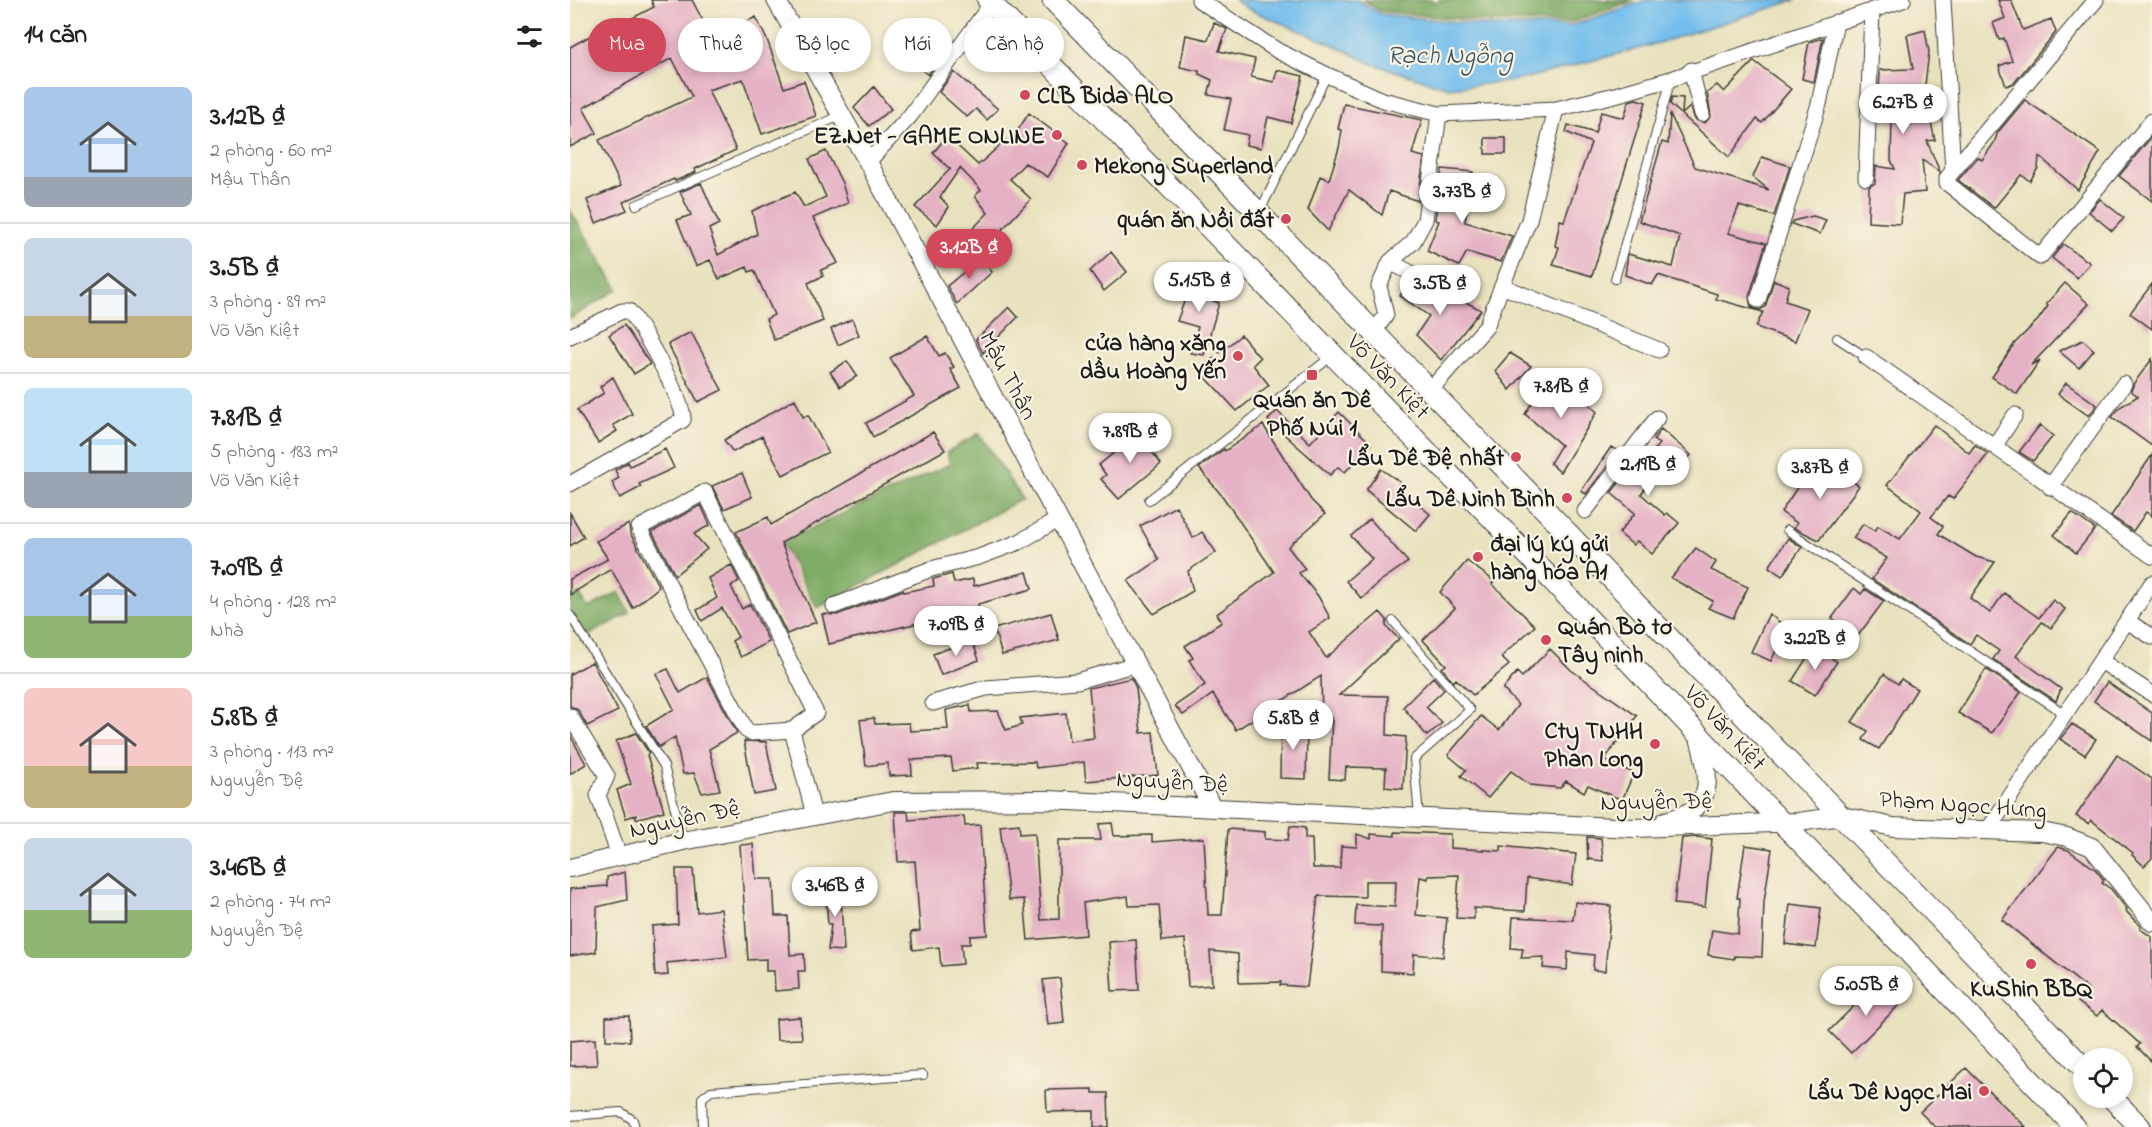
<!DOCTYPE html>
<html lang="vi">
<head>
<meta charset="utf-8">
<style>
	:root { --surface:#fff; --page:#f6f6f6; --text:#202124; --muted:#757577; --line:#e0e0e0; --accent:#d1495b }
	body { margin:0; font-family:"Indie Flower",sans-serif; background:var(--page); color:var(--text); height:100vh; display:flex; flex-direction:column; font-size:22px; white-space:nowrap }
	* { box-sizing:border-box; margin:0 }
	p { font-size:20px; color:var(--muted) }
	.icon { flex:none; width:33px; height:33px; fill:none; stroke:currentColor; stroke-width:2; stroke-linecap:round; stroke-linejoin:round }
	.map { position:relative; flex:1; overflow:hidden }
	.panel { display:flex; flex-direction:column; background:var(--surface); width:570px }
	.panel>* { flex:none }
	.hud { position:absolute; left:18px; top:18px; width:570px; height:54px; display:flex; gap:12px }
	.controls { position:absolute; left:1503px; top:1048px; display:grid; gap:12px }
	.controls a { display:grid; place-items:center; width:60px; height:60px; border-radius:50%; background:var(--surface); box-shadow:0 3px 9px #0003; font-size:30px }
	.price { position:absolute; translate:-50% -51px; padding:0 14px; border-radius:21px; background:#fff; color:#222; font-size:20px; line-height:39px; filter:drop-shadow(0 2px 3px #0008) }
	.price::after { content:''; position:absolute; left:50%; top:36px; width:18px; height:14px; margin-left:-9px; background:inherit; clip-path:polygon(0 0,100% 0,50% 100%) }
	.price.selected { background:var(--accent); color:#fff }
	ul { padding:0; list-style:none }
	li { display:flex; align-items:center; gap:18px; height:150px; padding:0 24px }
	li+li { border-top:2px solid var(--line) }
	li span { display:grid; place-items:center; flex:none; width:168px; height:120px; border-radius:9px; color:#555 }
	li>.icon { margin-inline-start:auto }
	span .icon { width:72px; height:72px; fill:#fffc; stroke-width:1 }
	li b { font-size:26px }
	h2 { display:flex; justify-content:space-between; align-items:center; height:72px; padding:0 24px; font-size:26px }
	.tag { padding:0 21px; border-radius:27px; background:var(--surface); box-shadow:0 3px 9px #0003; font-size:21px; line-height:54px }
	.tag.selected { background:var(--accent); color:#fff }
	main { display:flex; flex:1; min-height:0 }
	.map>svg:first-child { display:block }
</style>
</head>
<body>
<main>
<section class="panel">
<h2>14 căn<svg class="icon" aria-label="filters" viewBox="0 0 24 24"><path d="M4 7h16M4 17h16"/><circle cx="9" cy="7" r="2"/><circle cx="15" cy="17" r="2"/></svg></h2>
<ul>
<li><span style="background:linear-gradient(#a9c7e8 75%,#9aa5b1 0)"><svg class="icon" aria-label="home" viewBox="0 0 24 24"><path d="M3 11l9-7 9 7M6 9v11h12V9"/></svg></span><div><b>3.12B ₫</b><p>2 phòng · 60 m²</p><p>Mậu Thân</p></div></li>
<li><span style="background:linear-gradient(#c9d6e8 65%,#c2b280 0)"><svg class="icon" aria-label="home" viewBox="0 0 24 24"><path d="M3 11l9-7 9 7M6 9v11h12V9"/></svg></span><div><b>3.5B ₫</b><p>3 phòng · 89 m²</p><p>Võ Văn Kiệt</p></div></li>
<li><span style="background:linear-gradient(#bfe0f5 70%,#9aa5b1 0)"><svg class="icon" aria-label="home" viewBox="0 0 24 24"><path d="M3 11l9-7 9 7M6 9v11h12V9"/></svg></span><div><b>7.81B ₫</b><p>5 phòng · 183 m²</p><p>Võ Văn Kiệt</p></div></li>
<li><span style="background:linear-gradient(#a9c7e8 65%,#8fb573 0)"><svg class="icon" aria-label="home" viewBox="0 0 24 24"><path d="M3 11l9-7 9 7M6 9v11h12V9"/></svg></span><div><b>7.09B ₫</b><p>4 phòng · 128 m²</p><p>Nhà</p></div></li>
<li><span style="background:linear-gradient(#f6c9c9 65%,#c2b280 0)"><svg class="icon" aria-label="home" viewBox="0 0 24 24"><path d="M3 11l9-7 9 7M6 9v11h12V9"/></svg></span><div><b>5.8B ₫</b><p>3 phòng · 113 m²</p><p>Nguyễn Đệ</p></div></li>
<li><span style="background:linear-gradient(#c9d6e8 60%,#8fb573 0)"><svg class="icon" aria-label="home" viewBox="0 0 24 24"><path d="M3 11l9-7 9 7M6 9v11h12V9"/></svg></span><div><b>3.46B ₫</b><p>2 phòng · 74 m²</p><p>Nguyễn Đệ</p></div></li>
</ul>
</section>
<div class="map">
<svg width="1582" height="1127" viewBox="0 0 1582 1127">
	<rect width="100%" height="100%" fill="#fcf5e5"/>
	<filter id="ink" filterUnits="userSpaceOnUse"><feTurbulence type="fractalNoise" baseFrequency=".0167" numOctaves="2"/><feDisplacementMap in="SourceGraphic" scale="12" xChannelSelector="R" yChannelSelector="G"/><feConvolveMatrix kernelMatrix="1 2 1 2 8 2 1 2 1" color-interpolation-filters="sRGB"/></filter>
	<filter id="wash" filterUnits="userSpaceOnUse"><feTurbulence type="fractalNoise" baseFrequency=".008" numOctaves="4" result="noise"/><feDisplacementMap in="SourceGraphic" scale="24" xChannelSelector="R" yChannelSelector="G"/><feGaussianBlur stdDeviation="1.35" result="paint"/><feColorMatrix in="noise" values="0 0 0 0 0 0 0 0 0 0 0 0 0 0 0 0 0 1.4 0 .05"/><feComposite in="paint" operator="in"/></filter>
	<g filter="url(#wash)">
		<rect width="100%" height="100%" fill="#e9e2bf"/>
		<path fill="#7fac66" stroke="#4e6441" stroke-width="1.5" d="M793,0H861L865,3L869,0H1064L999,23L923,22L811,11Z
			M0,210L48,289L0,319Z
			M409,433L452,499L247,608L211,542L380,464L377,452Z
			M49,592L60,613L13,638L0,609V599L9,594L18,608Z"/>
		<path fill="#73beec" stroke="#486d84" stroke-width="1.5" d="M665,0H787L811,14L925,26H1000L1076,0H1226L1082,45L949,80L879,88L800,63L766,46L678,9Z"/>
		<g id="blocks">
			<path fill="#e5b2c5" d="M81,0H122L142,38L186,17L198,42L214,88L234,81L246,116L192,134L173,79L138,90L166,150L125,169L126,172L105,181L104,179L53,202L57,210L26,223L17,200L51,186L29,140L122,97L102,58L13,108L27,133L0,147V47L49,20L51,24L84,7Z
				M1428,0H1441L1453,30L1481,19L1486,32L1444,83L1436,86L1429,66L1442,61L1434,38L1429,40L1423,23L1435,18Z
				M337,19L376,50L358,75L318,42Z
				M644,23L657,29L649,51L685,59L681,77L704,82L707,70L733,76L721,123L698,117L691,148L676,145L678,135L654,130L661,99L638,95L642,80L629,74V71L610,67L616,35L638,40Z
				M1355,30L1359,52L1354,93L1365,140L1357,141L1370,172L1352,160L1355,192L1333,194L1330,224L1298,222L1299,187L1305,183L1306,166L1325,169L1321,160L1322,119L1308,120L1310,70L1343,69L1337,35Z
				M1253,38L1244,82L1232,79L1239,42Z
				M1184,61L1221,89L1192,123L1187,119L1159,157L1100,104L1102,97L1113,98L1112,114L1120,107L1125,120L1135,123L1141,116L1137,93L1147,85L1154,92Z
				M384,72L428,109L417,120L406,109L397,117L369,92Z
				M304,87L321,109L299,126L284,108Z
				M1066,99L1076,102L1022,276L983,265L989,247L985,246L990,220L994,221L1021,143L996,132L998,125L1025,133L1031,112L1054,118L1059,101Z
				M1455,100L1530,152L1508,190L1469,156L1468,168L1460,181L1451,175L1424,208L1388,180L1408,157L1412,160L1424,143L1428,132Z
				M774,104L852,120L842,154L854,157L848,201L819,191L812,215L779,190L758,231L738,210L750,176L759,180L769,148L772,130L768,129Z
				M459,113L499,143L478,177L455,163L440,179L461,199L405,258L389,243L418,213L405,196L411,190L390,168L370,197L379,207L367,225L345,207L380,169L381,170L363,153L377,136L408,165L436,140L439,144Z
				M1100,114L1125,167L1199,190L1183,177L1192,157L1220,166L1204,216L1169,206L1158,233L1196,243L1179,297L1181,307L1190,310L1195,307L1204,280L1219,286L1215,301L1238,309L1225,341L1186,327L1193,312L1146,299L1147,294L1088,275L1082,285L1055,275L1058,254L1103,267L1110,236L1069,221L1092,142L1098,144Z
				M1582,136V201L1549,176Z
				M915,138H936V154H915Z
				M256,151L272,183L278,203L243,218L268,263L251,270L253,276L238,283L253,321L204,340L196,319L204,315L184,270L179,272L177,267L149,279L140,260L126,266L107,220L121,215L110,192L131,183L149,224L139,229L148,255L187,234L182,211L225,192L234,207L256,197L239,159Z
				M872,169L903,172L895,222L942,236L931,262L897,252L889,266L857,251L869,221L865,220Z
				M1530,199L1554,218L1542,231L1519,212Z
				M1243,216L1256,220L1250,234L1222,224L1223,221Z
				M1493,244L1520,263L1507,278L1482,258Z
				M541,252L557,272L534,291L520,271Z
				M411,258L422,272L387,304L377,286Z
				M624,275L642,282L636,298L649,303L634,355L620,353L628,327L607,321Z
				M851,279L911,310L871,360L846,335L859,316L830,296L838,282L844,284Z
				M1495,283L1519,304L1461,365L1470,360L1447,394L1422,377L1445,343L1468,320L1478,306L1476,304Z
				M1582,284V329L1560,313Z
				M439,307L448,317L413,353L406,340Z
				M282,319L289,335L268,345L261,329Z
				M54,325L80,364L64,374L39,335Z
				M121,332L152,390L128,402L98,344Z
				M671,335L690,358L683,365L699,385L667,411L629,370Z
				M357,336L369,356L375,353L384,367L380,369L391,388L303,437L296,423L344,396L320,358Z
				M1513,340L1524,350L1509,368L1489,351Z
				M940,353L961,366L940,390L925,371Z
				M1582,359V446L1542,417L1550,407L1568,396L1561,391L1564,383Z
				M277,361L287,376L270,387L260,372Z
				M43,377L62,414L43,425L47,431L28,443L7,410L34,393L30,387Z
				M976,380L1002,395L1005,390L1027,412L990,472L980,463L991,445L955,414Z
				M1496,383L1527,405L1519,416L1488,394Z
				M225,399L233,417L238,415L258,452L213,475L192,436L163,452L154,440Z
				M707,411L740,443L769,412L801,444L775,472L768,467L760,475L698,420Z
				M578,425L587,435L576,444L591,464L549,499L531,479L536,475L529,465Z
				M693,425L741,500L755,514L718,547L735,569L729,573L748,596L760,618L739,632L756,658L810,612L817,620L816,626L829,639L769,695L818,696L817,735L836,737L833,789L815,787L816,768L776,767L775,780L759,779L762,718H752L751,676L666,730L643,694L613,715L605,706L635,685L619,660L623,658L615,646L652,622L647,614L704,572L653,497L629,468L654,449L655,451Z
				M1364,425L1399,453L1405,445L1418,454L1383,499L1378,496L1361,517L1373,526L1368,534L1406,557L1425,562L1400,598L1420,613L1434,593L1469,618L1483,600L1495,609L1481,628L1472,622L1446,656L1491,689L1486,701L1423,659L1429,651L1406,635L1400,644L1302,579L1317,558L1283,538L1293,524L1305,531L1308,526L1330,539L1351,511L1317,485Z
				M1470,425L1483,436L1463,461L1449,452Z
				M1091,429L1121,455L1116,461L1102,452L1071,494L1095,515L1097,513L1109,523L1082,554L1067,541L1063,545L1049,533L1065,513L1041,493L1066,461L1072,464L1089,444L1083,440Z
				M363,432L375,450L211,543L246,622L217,634L166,532L198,517L201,525Z
				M1041,447L1049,451L1016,494L1011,491Z
				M95,449L104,468L69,484L71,487L50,498L42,482L49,478L45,470L58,462L60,466Z
				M1266,455L1277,463L1270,472L1289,486L1249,540L1224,528L1227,523L1211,512L1234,477L1244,483Z
				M1582,455V516L1576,512L1563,531L1541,516Z
				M811,469L830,482L827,487L860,514L846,531L796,490Z
				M172,473L182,497L154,509L142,486Z
				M131,505L140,525L124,534L137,549L105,575L82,532Z
				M606,506L623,538L632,532L646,552L618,571L623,591L584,614L558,581L589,560L570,526Z
				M0,513L14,537L0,546Z
				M1502,513L1525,529L1506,553L1484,535Z
				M800,519L838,562L809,582L792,599L776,581L802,559L781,536Z
				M59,524L60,533L89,587L63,608L41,569L0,595V579L38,559L26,541Z
				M1218,538L1232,547L1212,576L1199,567Z
				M1126,548L1146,562L1141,570L1178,587L1163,618L1138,608L1143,601L1101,578Z
				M897,561L924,581L922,584L965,626L931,657L939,665L903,695L886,679L883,682L872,668L876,665L853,640L885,608L870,592Z
				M161,565L169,581L161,586L172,609L180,604L199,642L171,657L162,641L168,637L152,608L132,621L127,610L147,598L138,578Z
				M457,572L462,589L408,604L411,617L393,621L391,613L259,644L252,614L267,615L333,590L334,592L364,586L363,579L382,574L384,583L403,579L404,586Z
				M1284,588L1291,594L1295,589L1314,601L1287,637L1262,618Z
				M481,613L489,640L432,655L424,629Z
				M1199,614L1217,628L1201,661L1181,652Z
				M402,640L409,660L371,675L363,654Z
				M1245,645L1267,662L1245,695L1222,681Z
				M980,649L1001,670L1067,716L1034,760L1064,773L1052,800L1018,785L1014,792L996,781L990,788L960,785L941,771L918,798L891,776L896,770L878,755L911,716L929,730L948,705L933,689L947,672L952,677Z
				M22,662L48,711L17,726L8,710L0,706V674Z
				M98,669L110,693L137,677L167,733L139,749L150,790L132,793L124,773L113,774L105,737L89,747L76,726L104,709L86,674Z
				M1416,669L1451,692L1422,733L1388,713Z
				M1314,674L1328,684L1331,679L1347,689L1309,749L1293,740L1298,731L1282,722Z
				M863,677L874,690L856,707L872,723L857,736L833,707Z
				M561,678L566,688L571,733L583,732L588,775L516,781L514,762L466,768L465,762L407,763L408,768L383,771L381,758L341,760L342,775L319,776L318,763L296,766L290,720L304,718L305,724L339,723L340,731L378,729L376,710L400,705L401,712L428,711L436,730L452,725L450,718L496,713L499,741L524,738L519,688Z
				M1537,682L1582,713V741L1524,701Z
				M711,716H724V732L737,733L736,779L710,778Z
				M1502,724L1526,739L1515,755L1490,739Z
				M66,733L79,753L77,755L94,811L66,819V815L56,818L47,790L61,784L46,741Z
				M0,735L16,764L0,774Z
				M174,741L196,742L206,791L184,795Z
				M1547,755L1582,779V858L1574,866L1562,855L1563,853L1521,820L1519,824L1506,816Z
				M325,812H338L339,820L394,816L395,826L410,825L417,935L400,936V944H391L393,964L371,966L369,947L343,950L341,932L350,931L345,861L328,862Z
				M542,823L544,836L582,835V842L634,838L638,915H652L658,829L695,832V839L718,840L720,826L735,828V838H742L743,868H770L771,846L787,847V834L801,839V834L825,836V832L880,834V848L931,851V846L1006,854L1002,885L957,878L955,911L904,908V919L886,918L889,875L858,876V879L850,877L846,915L877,918L873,957L844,954L843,973L811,971L812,926L785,925L786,905L825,907L826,881H795V897L748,896L737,987L710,985L711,982L669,983L668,954L640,951L642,985L618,987L615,939L592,941L589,905L559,906L558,896L513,903L516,935L458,940L454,899L439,900L430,826L449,824L450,834L465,833L471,920L489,919V840H531L529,824Z
				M1017,837L1031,838L1033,861L1018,859Z
				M1127,837L1142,839L1135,907L1104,904L1112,838Z
				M183,844L186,879H203L205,916H218L220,955L234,954L235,971H228L229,989L205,991L204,971H196V959L178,960L170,845Z
				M1175,845L1202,849L1194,902L1192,957L1164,956V959L1138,955L1142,930L1168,934L1170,898H1167Z
				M1488,847L1498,850L1525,869L1534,880L1532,883L1541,889L1557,909L1556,911L1571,927L1570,929L1582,937V1062L1567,1047L1570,1044L1532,1010L1527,1016L1508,1002L1518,989L1432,920Z
				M106,869H123L127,912L151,909L157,957L97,963L98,975L85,976L82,926L108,924Z
				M55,872L57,900L27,907L26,952L0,956V889L37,886V877Z
				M270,886L274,951L258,950L261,924H258L255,887Z
				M1005,902L1041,906L1035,971L1023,970L1024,955L998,952L997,970L973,968L974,957L951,958L953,949L941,948L943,917L1003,920Z
				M1220,904L1251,908L1246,948L1215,944Z
				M566,940L569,990L542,991L539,942Z
				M490,978L494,1023L478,1025L473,980Z
				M1310,980L1332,1002L1281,1053L1259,1031Z
				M59,1016L60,1041L36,1040V1017Z
				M230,1017L232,1039L207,1040L206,1019Z
				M25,1039L27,1065L0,1066V1041Z
				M1396,1068L1428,1100L1456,1127H1365L1350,1112Z
				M523,1089V1093H538L539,1127H524V1111L477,1112L476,1090Z"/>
		</g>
	</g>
	<g filter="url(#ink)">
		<use href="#blocks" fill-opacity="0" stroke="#3b3a34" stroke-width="1.5"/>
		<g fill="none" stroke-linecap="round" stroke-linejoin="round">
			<g stroke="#3b3a34" stroke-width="10">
				<path id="service" d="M66,205L270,116
					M690,211L757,75
					M1045,279L1101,79
					M1267,338L1296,357
					M579,500L762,356
					M1217,530L1495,714
					M0,615L94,766L113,840
					M823,621L900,710L844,759L849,817
					M0,1116L51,1112L63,1120L65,1127
					M133,1127L132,1098L141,1091L353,1075"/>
			</g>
			<g stroke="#3b3a34" stroke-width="17">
				<path id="minor" d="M629,0L708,51L757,75L813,100L869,114L986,109L1045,95L1101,79L1333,0
					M1373,0L1383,171
					M1526,0L1383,171L1377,178V183L1470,257L1582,121
					M1121,70L1132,114
					M298,162L340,116L421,4
					M1296,178L1302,10
					M820,262L843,274
					M932,286L959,220L986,109
					M1188,300L1249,104L1266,22
					M804,332L816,315L809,286L820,262L843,242L855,220L869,114
					M0,336L52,311H59C71,326 116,404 113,420L0,484
					M1296,357L1582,556
					M861,389L916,327L932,286L1089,350
					M1425,445L1445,415
					M1480,487L1554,384
					M1015,511L1087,418
					M264,606L361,569L409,557L449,542L489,519
					M1557,621L1582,637
					M1531,661L1582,694
					M363,703L416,688L507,681L566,664
					M0,716L37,776L28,795L49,856
					M222,730L246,713L135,492L69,528L176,730L181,733L222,730L244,815
					M1418,830L1582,583"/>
			</g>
			<g stroke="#3b3a34" stroke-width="20">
				<path id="tertiary" d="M206,0L298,162L642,807
					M1095,821C1148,809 1140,777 1128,734
					M0,868L113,841L323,801L478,800L1065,828L1228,822L1272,816L1323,827L1472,832L1497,837L1522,847L1582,922"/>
			</g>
			<g stroke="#3b3a34" stroke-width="23">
				<path id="secondary" d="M418,0L979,577L1210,821L1330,943L1505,1127
					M483,0L1514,1068
					M1542,1098L1570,1127"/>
			</g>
			<use href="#service" stroke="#fff" stroke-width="8"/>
			<use href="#minor" stroke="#fff" stroke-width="15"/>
			<use href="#tertiary" stroke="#fff" stroke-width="18"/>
			<use href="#secondary" stroke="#fff" stroke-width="21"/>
		</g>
	</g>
	<g fill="#d1495b" stroke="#fcf5e5" stroke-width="2">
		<circle cx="455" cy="95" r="6"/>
		<circle cx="487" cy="135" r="6"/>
		<circle cx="512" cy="165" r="6"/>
		<circle cx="716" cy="219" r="6"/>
		<circle cx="668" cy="356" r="6"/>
		<rect x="736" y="369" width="12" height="12" rx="3"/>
		<circle cx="946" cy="457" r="6"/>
		<circle cx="997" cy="498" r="6"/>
		<circle cx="908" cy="557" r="6"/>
		<circle cx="976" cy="640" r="6"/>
		<circle cx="1085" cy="744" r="6"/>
		<circle cx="1461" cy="964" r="6"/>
		<circle cx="1414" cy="1091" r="6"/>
	</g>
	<g text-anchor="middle" stroke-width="4.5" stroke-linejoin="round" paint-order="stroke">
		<g font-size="24" font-weight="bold" fill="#1c1c1c" stroke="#fcf5e5" text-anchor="end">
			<text x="467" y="103" text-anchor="start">CLB Bida ALO</text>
			<text x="475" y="143">EZ.Net - GAME ONLINE</text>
			<text x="524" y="173" text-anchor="start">Mekong Superland</text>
			<text x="704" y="227">quán ăn Nồi đất</text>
			<text x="656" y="350">cửa hàng xăng<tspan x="656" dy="28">dầu Hoàng Yến</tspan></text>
			<text x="742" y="407" text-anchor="middle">Quán ăn Dê<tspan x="742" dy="28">Phố Núi 1</tspan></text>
			<text x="934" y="465">Lẩu Dê Đệ nhất</text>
			<text x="985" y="506">Lẩu Dê Ninh Bình</text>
			<text x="920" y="551" text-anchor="start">đại lý ký gửi<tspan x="920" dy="28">hàng hóa A1</tspan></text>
			<text x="988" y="634" text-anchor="start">Quán Bò tơ<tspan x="988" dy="28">Tây ninh</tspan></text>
			<text x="1073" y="738">Cty TNHH<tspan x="1073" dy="28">Phan Long</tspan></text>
			<text x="1461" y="996" text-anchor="middle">KuShin BBQ</text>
			<text x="1402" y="1099">Lẩu Dê Ngọc Mai</text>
		</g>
		<g font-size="24" fill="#1c1c1c" stroke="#fcf5e5">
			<text transform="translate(439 375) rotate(62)" y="8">Mậu Thân</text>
			<text transform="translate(819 376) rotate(46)" y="8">Võ Văn Kiệt</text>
			<text transform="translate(1156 727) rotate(47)" y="8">Võ Văn Kiệt</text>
			<text transform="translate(603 781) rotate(3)" y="8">Nguyễn Đệ</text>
			<text transform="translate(1087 801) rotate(-1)" y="8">Nguyễn Đệ</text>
			<text transform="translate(1393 804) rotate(4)" y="8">Phạm Ngọc Hưng</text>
			<text transform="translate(115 818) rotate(-12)" y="8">Nguyễn Đệ</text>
		</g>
		<g font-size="26" font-style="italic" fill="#3a5565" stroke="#fcf5e5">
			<text x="880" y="63">Rạch Ngỗng</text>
		</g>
	</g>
</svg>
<div class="controls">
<a><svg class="icon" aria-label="locate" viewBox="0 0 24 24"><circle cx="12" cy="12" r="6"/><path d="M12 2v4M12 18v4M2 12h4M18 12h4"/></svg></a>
</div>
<b class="price" style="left:1333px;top:135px">6.27B ₫</b>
<b class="price" style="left:892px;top:224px">3.73B ₫</b>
<b class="price selected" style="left:399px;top:280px">3.12B ₫</b>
<b class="price" style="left:629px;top:313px">5.15B ₫</b>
<b class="price" style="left:870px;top:316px">3.5B ₫</b>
<b class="price" style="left:991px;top:419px">7.81B ₫</b>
<b class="price" style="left:560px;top:464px">7.89B ₫</b>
<b class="price" style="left:1078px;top:497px">2.19B ₫</b>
<b class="price" style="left:1250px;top:500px">3.87B ₫</b>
<b class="price" style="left:386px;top:657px">7.09B ₫</b>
<b class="price" style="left:1245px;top:671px">3.22B ₫</b>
<b class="price" style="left:723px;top:751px">5.8B ₫</b>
<b class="price" style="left:265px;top:918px">3.46B ₫</b>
<b class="price" style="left:1296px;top:1017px">5.05B ₫</b>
<div class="hud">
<a class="tag selected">Mua</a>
<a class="tag">Thuê</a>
<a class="tag">Bộ lọc</a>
<a class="tag">Mới</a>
<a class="tag">Căn hộ</a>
</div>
</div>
</main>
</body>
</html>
